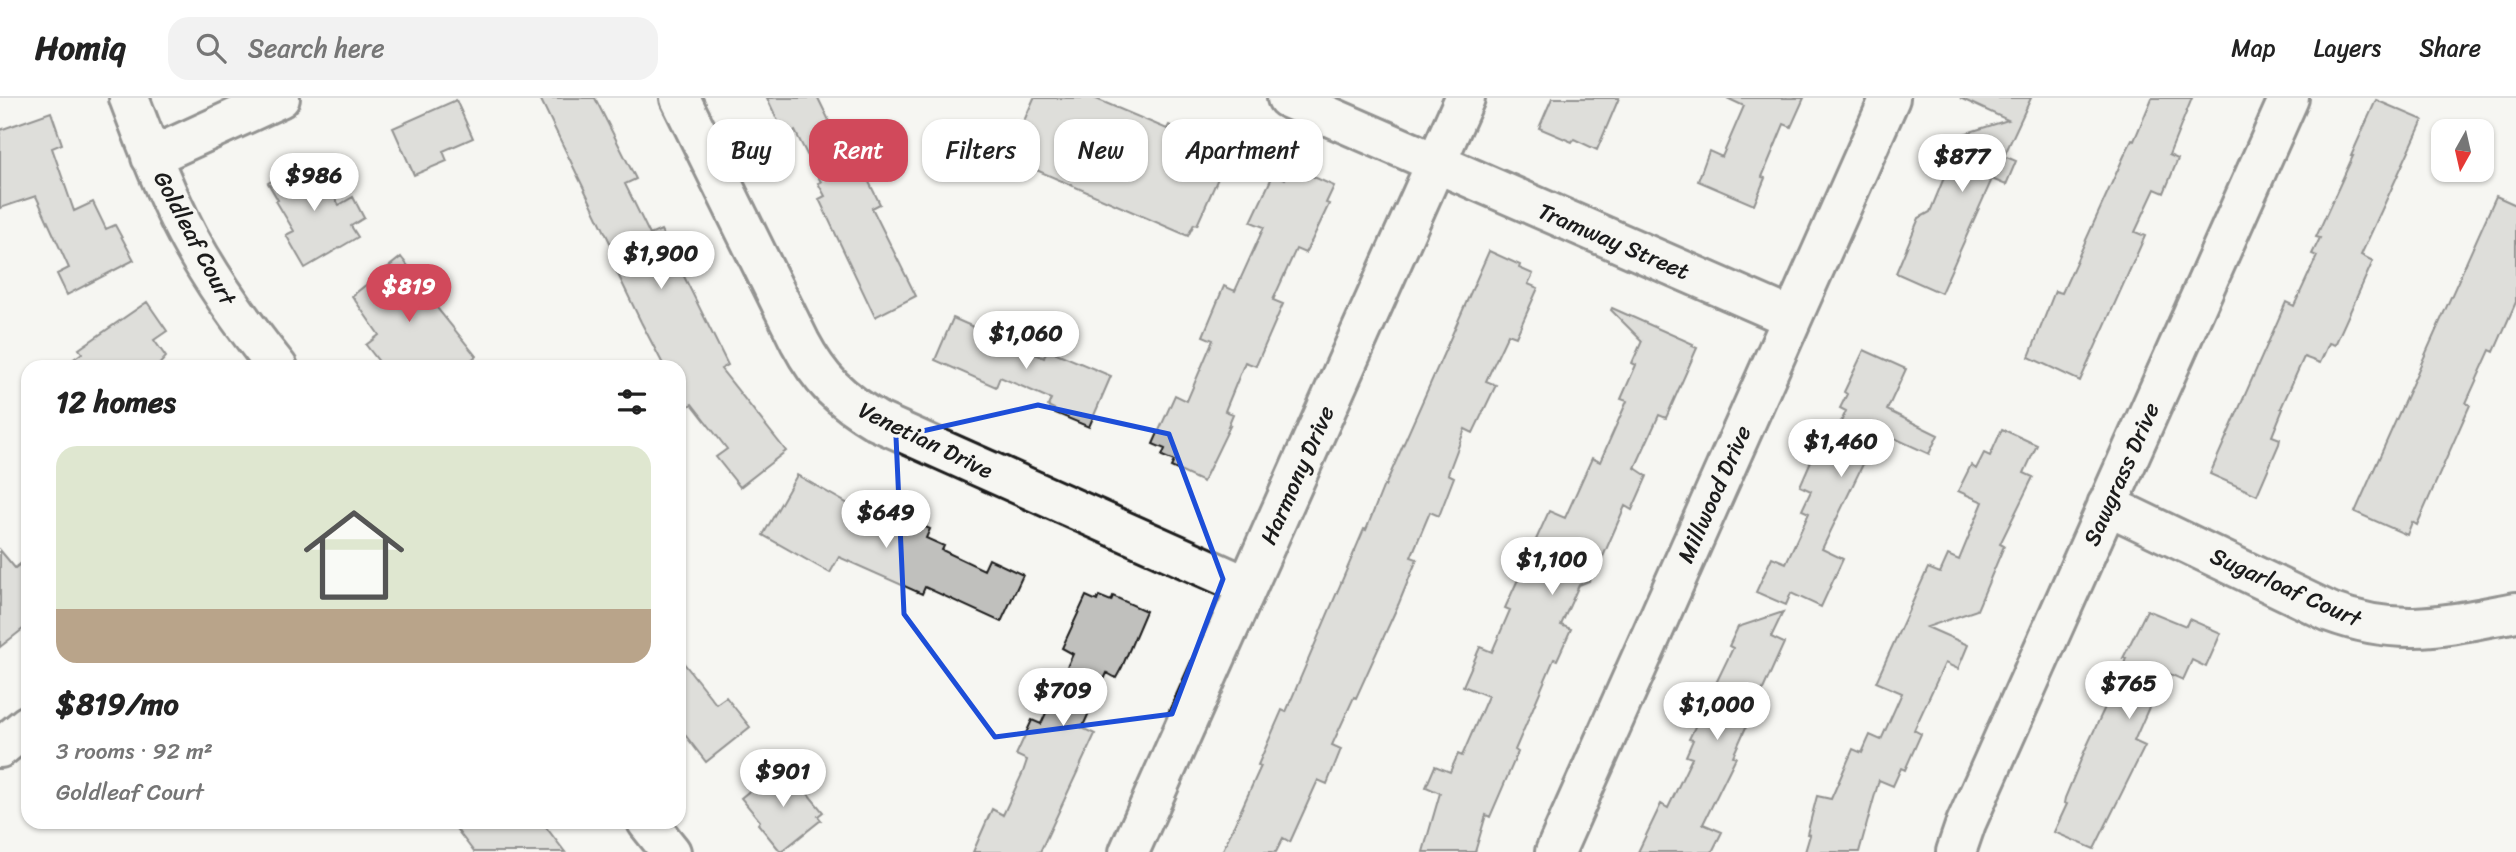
<!DOCTYPE html>
<html lang="en">
<head>
<meta charset="utf-8">
<style>
	:root { --surface:#fff; --page:#f2f2f2; --text:#222; --muted:#767676; --line:#e0e0e0; --accent:#d1495b }
	body { margin:0; font-family:Sriracha,sans-serif; background:var(--page); color:var(--text); height:100vh; display:flex; flex-direction:column; font-size:26px; white-space:nowrap }
	* { box-sizing:border-box; margin:0 }
	p { font-size:23px; color:var(--muted) }
	.icon { flex:none; width:38px; height:38px; fill:none; stroke:currentColor; stroke-width:2; stroke-linecap:round; stroke-linejoin:round }
	.map { position:relative; flex:1; overflow:hidden }
	.panel { position:absolute; left:21px; top:262px; width:665px; height:469px; display:flex; flex-direction:column; background:var(--surface); border-radius:21px; box-shadow:0 2px 5px #0004 }
	.panel>* { flex:none }
	.guide { position:absolute; left:707px; top:21px; width:665px; height:63px; display:flex; gap:14px }
	.needle { width:46px; rotate:188deg }
	.fabs { position:absolute; left:2431px; top:21px; display:grid; gap:14px }
	.fabs a { display:grid; place-items:center; width:63px; height:63px; border-radius:14px; background:var(--surface); box-shadow:0 2px 5px #0004; font-size:35px }
	.price { position:absolute; translate:-50% -60px; padding:0 16px; border-radius:24px; background:#fff; color:#222; font-size:23px; line-height:46px; filter:drop-shadow(0 2px 4px #0008) }
	.price::after { content:''; position:absolute; left:50%; top:42px; width:21px; height:16px; margin-left:-10px; background:inherit; clip-path:polygon(0 0,100% 0,50% 100%) }
	.price.selected { background:var(--accent); color:#fff }
	ul { padding:0; list-style:none }
	li { display:grid; align-content:center; gap:14px; height:371px; padding:0 35px }
	li+li { border-top:2px solid var(--line) }
	li span { display:grid; place-items:center; height:217px; border-radius:21px; color:#555 }
	li>.icon { margin-inline-start:auto }
	span .icon { width:126px; height:126px; fill:#fffc; stroke-width:1 }
	li b { font-size:30px }
	h2 { display:flex; justify-content:space-between; align-items:center; height:84px; padding:0 35px; font-size:30px }
	.chip { padding:0 24px; border-radius:21px; background:var(--surface); box-shadow:0 2px 5px #0004; font-size:24px; line-height:63px }
	.chip.selected { background:var(--accent); color:#fff }
	header { display:flex; align-items:center; gap:42px; box-sizing:border-box; height:98px; padding:0 35px; background:var(--surface); border-bottom:2px solid var(--line) }
	header strong { font-size:33px }
	nav { display:flex; gap:38px; margin-inline-start:auto; font-size:24px }
	.search { width:490px; height:63px; background:var(--page); display:flex; align-items:center; gap:18px; box-sizing:border-box; padding:0 24px; border-radius:21px; color:var(--muted); font-size:26px }
	.map>svg:first-child { display:block }
</style>
</head>
<body>
<header>
<strong>Homiq</strong>
<div class="search"><svg class="icon" aria-label="search" viewBox="0 0 24 24"><circle cx="10" cy="10" r="6"/><path d="M15 15l6 6"/></svg>Search here</div>
<nav><a>Map</a><a>Layers</a><a>Share</a></nav>
</header>
<div class="map">
<svg width="2516" height="754" viewBox="0 0 2516 754">
	<rect width="100%" height="100%" fill="#f6f6f2"/>
	<filter id="ink" filterUnits="userSpaceOnUse"><feTurbulence type="fractalNoise" baseFrequency=".0143" numOctaves="2"/><feDisplacementMap in="SourceGraphic" scale="14" xChannelSelector="R" yChannelSelector="G"/><feConvolveMatrix kernelMatrix="1 2 1 2 8 2 1 2 1" color-interpolation-filters="sRGB"/></filter>
	<g filter="url(#ink)">
		<path fill="#c0c0bd" stroke="#1c1c1c" stroke-width="2" d="M540,0H595L636,81L625,86L650,137L661,132L728,267L721,271L786,353L740,389L716,359L727,351L692,306L679,313V270H665L641,224L612,164L618,161Z
			M767,0H818L842,49L850,46L880,106L872,110L916,198L875,219L819,101L825,98L818,85L821,84L795,33L785,38Z
			M1034,0H1094L1167,31L1169,27L1209,45L1207,49L1228,58L1197,127L1194,126L1188,138L1011,61L1016,49L1013,48Z
			M1552,0H1619L1597,52L1574,41L1572,44L1539,30Z
			M1727,0H1804L1791,29L1784,26L1762,79L1765,80L1754,107L1698,83L1709,53L1722,59L1744,8Z
			M1960,0H2031L2004,58L2016,63L2006,87L1992,81L1941,195L1896,175L1919,120L1930,114L1950,65L1948,64L1951,58L1949,57L1957,38L2008,22Z
			M2152,0H2192L2169,57L2178,61L2164,95L2155,91L2135,134L2145,138L2080,283L2029,259L2055,193L2062,195L2124,58L2132,42L2134,43Z
			M456,2L473,40L443,53L447,63L414,77L393,30Z
			M2376,2L2423,22L2361,157L2373,163L2335,247L2329,245L2320,265L2304,259L2281,310L2283,311L2272,338L2280,341L2279,346L2257,397L2210,376L2286,204L2294,208L2317,158L2312,156L2320,140L2316,139L2353,58H2351Z
			M51,14L62,46L52,50L74,113L93,104L106,131L115,127L134,162L67,197L57,176L69,170L36,98L0,110V32Z
			M311,60L339,107L353,99L364,120L351,128L358,139L305,170L286,137L294,133L276,103L278,102L268,85Z
			M1289,74L1301,79L1303,74L1334,88L1326,105L1329,106L1312,142L1305,155L1296,151L1273,202L1283,206L1256,268L1245,264L1225,313L1233,316L1228,328H1230L1203,384L1171,369L1174,363L1162,358L1165,351L1153,346L1175,297L1187,303L1213,242L1203,238L1224,188L1235,193L1264,129L1251,124L1274,75L1285,81Z
			M2496,98L2516,107V204L2494,254L2490,252L2466,305L2470,307L2417,427L2412,424L2407,437L2355,414Z
			M1489,153L1520,167L1519,170L1533,176L1528,186L1538,190L1516,239L1508,236L1486,283L1496,287L1473,335L1465,331L1448,376L1454,379L1439,418L1430,414L1411,459L1417,461L1399,505L1356,600L1354,599L1332,647L1341,651L1327,686L1318,682L1290,744L1283,740L1276,754H1222L1261,668L1258,667L1282,612L1286,614L1364,431L1366,432L1384,387L1385,388Z
			M401,159L419,182L416,184L476,258L462,270H384L366,247L379,237L352,198Z
			M147,204L167,233L154,242L166,259L156,270H61L82,255L79,251Z
			M1612,210L1693,246L1692,248L1697,250L1666,320L1659,317L1635,370L1647,378L1632,412L1625,408L1602,461L1599,459L1589,483L1579,487L1561,527L1571,531L1557,562L1554,561L1515,652L1518,654L1490,719L1486,717L1475,754H1423L1440,695L1426,689L1435,668L1450,674L1458,656L1462,658L1488,598L1463,588L1480,549L1492,554L1510,512L1505,510L1549,413L1565,420L1592,360L1600,364L1627,303L1621,301L1636,267L1632,265L1642,243L1611,212Z
			M953,220L1044,260L1047,251L1111,278L1089,329L1053,314L1054,311L1048,308L1051,301L1000,279L996,289L935,262Z
			M1864,252L1906,271L1887,312L1938,337L1929,356L1879,333L1822,451L1843,461L1821,509L1791,495L1786,507L1756,494L1772,459L1786,465L1809,415L1802,412L1811,393L1800,388L1814,356L1818,353L1826,357L1846,313L1840,310L1847,296L1844,294Z
			M2002,331L2037,347L2024,375L2033,379L2000,446L2004,448L1977,512L1927,529L1968,547L1958,571L1945,565L1914,632L1921,636L1905,672L1901,670L1893,688L1879,682L1859,754H1805L1810,737L1807,736L1817,698L1831,701L1853,651L1862,655L1870,637L1881,642L1902,595L1876,584L1928,470L1940,475L1948,457L1959,462L1983,404L1958,393L1971,367L1976,371L1984,355L1990,358Z
			M797,377L880,424L886,411L930,431L926,440L944,448L942,452L984,472L989,461L1023,477L1001,524L925,489L922,496L839,459L830,475L763,437Z
			M0,452L15,470L28,460V527L0,549Z
			M1086,498L1097,503L1099,498L1111,503L1113,498L1146,513L1122,569L1116,580L1107,575L1082,630L1095,636L1040,754H973L992,711L1003,717L1023,674L1027,662L1016,657L1032,622L1041,626L1073,556L1062,550Z
			M2147,512L2186,528L2189,521L2221,535L2206,569L2192,562L2183,582L2170,576L2162,593L2157,591L2134,643L2145,648L2094,751L2054,734L2067,706L2064,705L2065,700L2085,652L2121,575L2126,560H2123Z
			M1783,514L1771,539L1784,545L1733,658L1736,659L1703,726L1722,734L1712,754H1638L1661,706L1668,710L1692,660L1686,658L1693,642L1689,641L1733,550L1729,548L1738,529Z
			M679,559L716,606L726,599L750,629L706,664L679,629Z
			M790,674L823,714L818,718L821,722L781,754L758,726L760,723L741,700L771,675L778,684Z
			M451,724H542L565,754H474Z"/>
		<g fill="none" stroke-linecap="round" stroke-linejoin="round">
			<g stroke="#1c1c1c" stroke-width="44">
				<path id="minor" d="M129,0C147,47 165,95 189,140C214,186 245,229 278,270
					M680,0L800,244C820,282 840,301 877,323L1247,488
					M1287,0L1792,220
					M151,59L280,0
					M2107,407L2330,514C2400,540 2445,527 2516,514
					M0,650L28,627
					M647,724L671,754
					M1129,754L1465,0
					M1555,754L1890,0
					M1956,754L1966,725L2289,0"/>
			</g>
			<use href="#minor" stroke="#f6f6f2" stroke-width="38"/>
		</g>
	</g>
	<path d="M0 0H2516V754H0ZM1038,307L1169,336L1223,481L1172,616L995,639L904,516L896,339Z" fill="#f6f6f2" fill-opacity=".55" fill-rule="evenodd"/>
	<path fill="none" stroke="#1d4ed8" stroke-width="5" stroke-linejoin="round" d="M1038,307L1169,336L1223,481L1172,616L995,639L904,516L896,339Z"/>
	<g text-anchor="middle" stroke-width="7" stroke-linejoin="round" paint-order="stroke">
		<g font-size="23" fill="#1c1c1c" stroke="#f6f6f2">
			<text transform="translate(195 140) rotate(62)" y="8">Goldleaf Court</text>
			<text transform="translate(1614 143) rotate(23)" y="8">Tramway Street</text>
			<text transform="translate(926 342) rotate(26)" y="8">Venetian Drive</text>
			<text transform="translate(2121 376) rotate(-66)" y="8">Sawgrass Drive</text>
			<text transform="translate(1297 377) rotate(-66)" y="8">Harmony Drive</text>
			<text transform="translate(1714 396) rotate(-66)" y="8">Millwood Drive</text>
			<text transform="translate(2286 489) rotate(24)" y="8">Sugarloaf Court</text>
		</g>
	</g>
</svg>
<div class="fabs">
<a><svg class="needle" viewBox="-14 -14 28 28"><path d="M0-13l5 13h-10z" fill="#e53935"/><path d="M0 13l5-13h-10z" fill="#767676"/></svg></a>
</div>
<b class="price" style="left:1962px;top:96px">$877</b>
<b class="price" style="left:314px;top:115px">$986</b>
<b class="price" style="left:661px;top:193px">$1,900</b>
<b class="price selected" style="left:409px;top:226px">$819</b>
<b class="price" style="left:1026px;top:273px">$1,060</b>
<b class="price" style="left:1841px;top:381px">$1,460</b>
<b class="price" style="left:886px;top:452px">$649</b>
<b class="price" style="left:1552px;top:499px">$1,100</b>
<b class="price" style="left:2129px;top:623px">$765</b>
<b class="price" style="left:1063px;top:630px">$709</b>
<b class="price" style="left:1717px;top:644px">$1,000</b>
<b class="price" style="left:783px;top:711px">$901</b>
<div class="guide">
<a class="chip">Buy</a>
<a class="chip selected">Rent</a>
<a class="chip">Filters</a>
<a class="chip">New</a>
<a class="chip">Apartment</a>
</div>
<section class="panel">
<h2>12 homes<svg class="icon" aria-label="filters" viewBox="0 0 24 24"><path d="M4 7h16M4 17h16"/><circle cx="9" cy="7" r="2"/><circle cx="15" cy="17" r="2"/></svg></h2>
<ul>
<li><span style="background:linear-gradient(#dfe7d0 75%,#b9a48a 0)"><svg class="icon" aria-label="home" viewBox="0 0 24 24"><path d="M3 11l9-7 9 7M6 9v11h12V9"/></svg></span><div><b>$819/mo</b><p>3 rooms · 92 m²</p><p>Goldleaf Court</p></div></li>
</ul>
</section>
</div>
</body>
</html>
